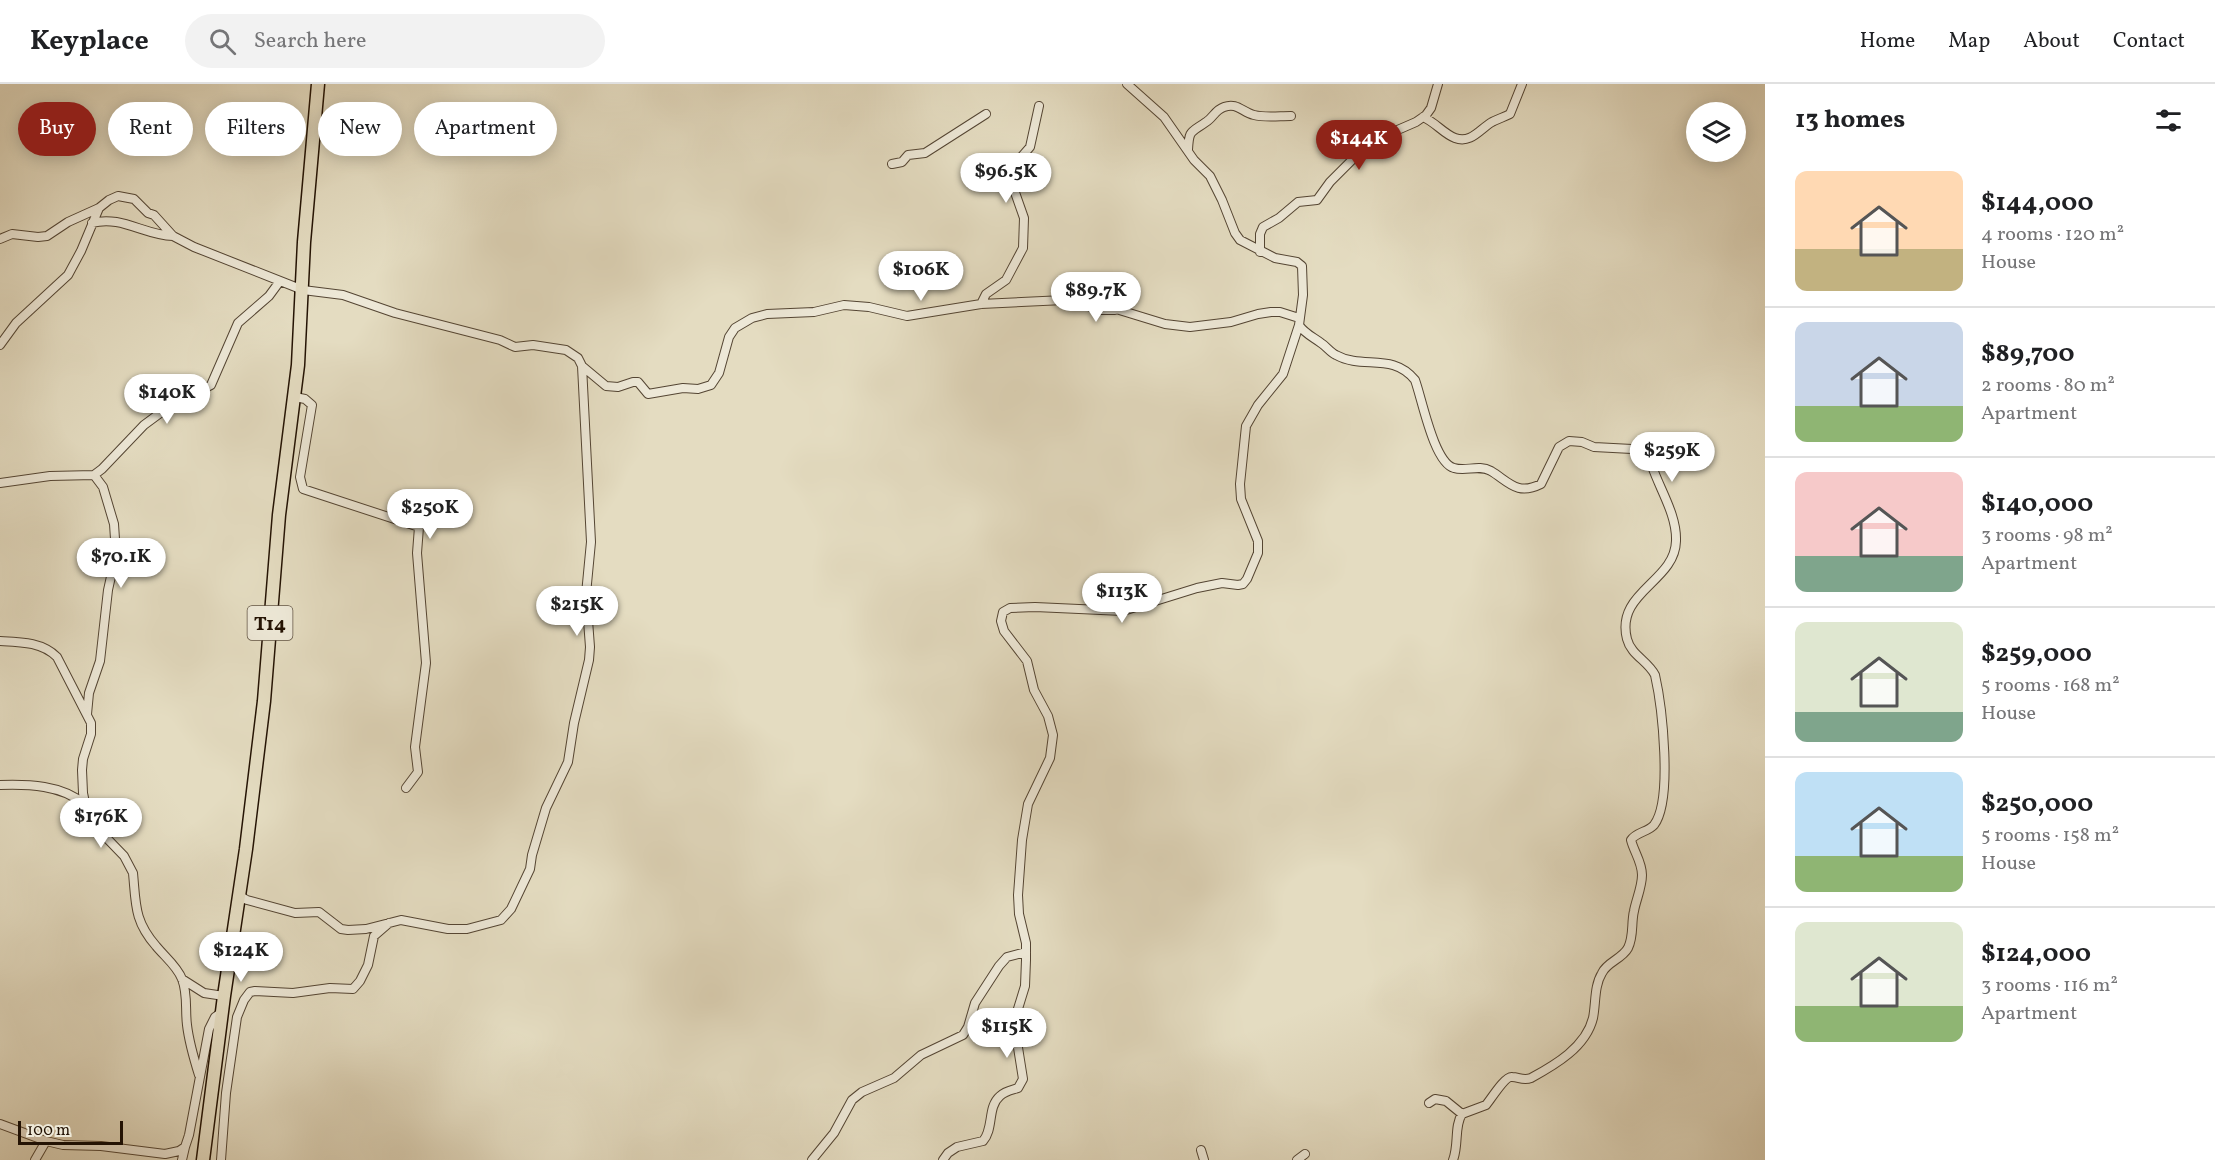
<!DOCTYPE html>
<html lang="en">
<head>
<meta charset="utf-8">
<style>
	:root { --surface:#fff; --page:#f2f2f2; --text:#202124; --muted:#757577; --line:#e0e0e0; --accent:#8f2418 }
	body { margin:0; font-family:Vollkorn,serif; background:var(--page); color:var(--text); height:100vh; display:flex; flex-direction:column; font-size:22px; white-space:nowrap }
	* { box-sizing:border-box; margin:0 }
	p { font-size:20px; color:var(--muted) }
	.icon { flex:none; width:33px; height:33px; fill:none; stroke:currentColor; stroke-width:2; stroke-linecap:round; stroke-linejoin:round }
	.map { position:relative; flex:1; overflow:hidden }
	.details { display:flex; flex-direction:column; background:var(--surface); width:450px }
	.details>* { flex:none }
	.top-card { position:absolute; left:18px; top:18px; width:570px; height:54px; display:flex; gap:12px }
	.controls { position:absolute; left:1686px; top:18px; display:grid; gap:12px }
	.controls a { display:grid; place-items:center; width:60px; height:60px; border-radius:50%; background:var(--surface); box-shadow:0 3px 15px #0003; font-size:30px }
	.scale { position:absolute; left:18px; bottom:15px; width:105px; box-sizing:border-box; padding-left:6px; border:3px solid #241304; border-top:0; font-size:16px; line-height:21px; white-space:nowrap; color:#241304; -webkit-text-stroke:4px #ede8d7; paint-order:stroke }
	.price { position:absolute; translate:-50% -51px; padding:0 14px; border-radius:21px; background:#fff; color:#222; font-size:20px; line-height:39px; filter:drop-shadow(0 2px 3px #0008) }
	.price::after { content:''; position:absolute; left:50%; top:36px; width:18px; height:14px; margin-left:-9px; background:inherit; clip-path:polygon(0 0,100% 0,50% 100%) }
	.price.selected { background:var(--accent); color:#fff }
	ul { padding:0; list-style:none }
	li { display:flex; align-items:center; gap:18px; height:150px; padding:0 30px }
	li+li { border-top:2px solid var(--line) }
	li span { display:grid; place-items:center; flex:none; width:168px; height:120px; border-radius:12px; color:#555 }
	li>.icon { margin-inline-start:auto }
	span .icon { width:72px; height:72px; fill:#fffc; stroke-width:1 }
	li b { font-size:26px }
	h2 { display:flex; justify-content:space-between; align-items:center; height:72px; padding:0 30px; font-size:26px }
	.tag { padding:0 21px; border-radius:27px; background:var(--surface); box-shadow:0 3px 15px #0003; font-size:21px; line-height:54px }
	.tag.selected { background:var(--accent); color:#fff }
	header { display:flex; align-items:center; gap:36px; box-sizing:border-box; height:84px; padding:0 30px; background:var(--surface); border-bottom:2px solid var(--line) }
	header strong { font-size:28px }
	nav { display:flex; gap:33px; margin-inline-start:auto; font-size:21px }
	.search { width:420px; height:54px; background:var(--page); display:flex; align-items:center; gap:15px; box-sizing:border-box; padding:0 21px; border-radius:33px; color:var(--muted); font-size:22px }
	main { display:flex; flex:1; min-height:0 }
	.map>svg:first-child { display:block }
</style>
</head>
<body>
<header>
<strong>Keyplace</strong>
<div class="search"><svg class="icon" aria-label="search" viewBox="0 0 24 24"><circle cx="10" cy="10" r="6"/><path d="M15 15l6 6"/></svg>Search here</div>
<nav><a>Home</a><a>Map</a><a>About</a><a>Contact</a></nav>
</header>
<main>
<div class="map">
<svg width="1765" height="1076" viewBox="0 0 1765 1076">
	<rect width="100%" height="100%" fill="#e4dcc1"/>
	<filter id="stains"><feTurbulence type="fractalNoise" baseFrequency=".00333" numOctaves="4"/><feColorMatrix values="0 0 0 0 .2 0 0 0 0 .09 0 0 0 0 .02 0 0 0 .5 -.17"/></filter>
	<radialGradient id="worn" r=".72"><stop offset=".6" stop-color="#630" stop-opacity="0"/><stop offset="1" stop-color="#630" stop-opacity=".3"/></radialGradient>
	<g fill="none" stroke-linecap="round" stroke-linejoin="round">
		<g stroke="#544533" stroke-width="10">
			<path id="minor" d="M1127,0L1164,33L1194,76L1210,92L1222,116L1235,149L1240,156L1275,174L1297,178L1302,182L1303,211L1299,241C1304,249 1313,253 1321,259C1326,262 1330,268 1336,271C1363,286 1392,268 1415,296C1422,315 1434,379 1454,384C1466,388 1478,380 1491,387C1509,398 1517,412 1541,400L1559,363L1569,357L1582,358L1594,363L1632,365L1647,375L1652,382C1660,406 1677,431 1676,457C1675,498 1615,508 1627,555C1631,571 1648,577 1655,591C1662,622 1673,716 1654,741C1648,748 1636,748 1631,756C1634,768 1642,778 1642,791C1642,803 1636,816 1634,827C1631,839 1634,852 1628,864C1622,875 1607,878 1602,889C1594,902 1596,919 1593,934C1586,963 1555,981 1531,994C1523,997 1519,993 1512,993C1505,992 1491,1015 1486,1021L1462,1030C1454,1042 1459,1061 1453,1076
				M1423,33C1435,38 1444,50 1455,54C1471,60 1480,45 1492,38C1498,35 1504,33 1510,30L1522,0
				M1188,66C1189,45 1191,49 1206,38C1213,34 1215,26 1224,23C1237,18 1242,28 1254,31C1265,34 1279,32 1291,32
				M892,80L902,78L908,71L925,69L986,30
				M92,139C121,131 144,151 173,152
				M0,155L12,150L38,153L47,152L68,138L99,124
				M1260,168V150L1263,143L1279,134L1298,118L1317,116L1330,98L1365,63L1386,51L1416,38L1426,31L1431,24L1438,0
				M1081,219L1098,226H1115
				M981,220L986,210L1006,196L1023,164L1024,134L1011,97L1010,86L1030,63L1039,22
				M0,261L16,239L68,191L81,167L99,124L109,116L118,112L134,115L148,129L154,131L173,152L194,163L303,206L343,211L395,229L500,256L515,263L533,261L566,266L578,274L582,282L591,458L586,510L590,563L589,576L574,639L568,678L546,724L532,771L530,785L511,825L501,836L467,845H448L401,836L366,845L348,846L341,845L319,828L295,829L247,816L238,811
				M582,282L606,302L618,303L633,298H638L648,310L683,304L698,305L711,301L719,289L729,253L735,244L752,234L767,230L814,228L844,221L869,223L907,232L981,220L1064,216L1090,217L1165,240L1190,243L1231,238L1258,230L1271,228H1280L1299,234
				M295,313L305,315L312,321L300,393L303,405L419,443L417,469L426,579L415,663L418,688L406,704
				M0,399L50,392L94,391L102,385L144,341L167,324L211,301L238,239L269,212L280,197
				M0,557C21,558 42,558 57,573L91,639V650L83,675L82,686L83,709L87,728L94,741L124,772L133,789C136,820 134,837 156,862C165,873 177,882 182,895C188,910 185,926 187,941C189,958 194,975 199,991
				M87,630L89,609L100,577L108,506L116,470L114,440L103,403L94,391
				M0,701C28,700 62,701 84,720
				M182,895L204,909L224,912
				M1429,1019L1435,1015L1446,1017L1462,1030
				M0,1040L46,1057L63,1061L101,1062L165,1070L179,1067L185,1063L189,1051L209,945L215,933L222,928
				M1201,1066L1204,1076
				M35,1076L46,1057
				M182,1076L185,1063
				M221,1076L226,1009L237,933L244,916L250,908L255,907L293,909L330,904L353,905L360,897L368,881L374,852L389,839
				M812,1076L834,1049L852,1016L862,1008L894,994L921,971L963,951L968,943L975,919L999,882L1007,873L1026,868
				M943,1076L948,1069L957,1063L983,1057C994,1045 987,1023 1000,1012C1005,1007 1012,1006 1018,1004L1023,995L1016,951L1017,928L1025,902L1026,876V859L1019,830L1018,811L1022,756L1028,720L1050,674L1053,651L1048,632L1034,606L1027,577L1004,547L1001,537L1003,528L1010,524L1035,523L1123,527L1197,504L1222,499L1238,501L1243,500L1247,495L1258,469V457L1241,415L1240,400L1246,342L1258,321L1283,290L1299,241
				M1297,1076L1305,1070"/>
		</g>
		<g stroke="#241304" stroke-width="15">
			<path id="trunk" d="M203,1076L224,912L246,765L264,617L279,431L298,281L304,158L318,0"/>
		</g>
		<use href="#minor" stroke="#ede8d7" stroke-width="8"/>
		<use href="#trunk" stroke="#e4dcc1" stroke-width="12"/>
	</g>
	<g text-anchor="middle" stroke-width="5" stroke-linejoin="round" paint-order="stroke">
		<rect fill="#ede8d7" stroke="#605343" stroke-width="1.5" x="247.5" y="522" width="45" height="34" rx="4.5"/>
		<g font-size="20" font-weight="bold" fill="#241304">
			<text x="270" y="546">T14</text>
		</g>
	</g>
	<rect width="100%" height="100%" filter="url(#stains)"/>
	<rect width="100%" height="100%" fill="url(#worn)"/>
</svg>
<div class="controls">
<a><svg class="icon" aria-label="layers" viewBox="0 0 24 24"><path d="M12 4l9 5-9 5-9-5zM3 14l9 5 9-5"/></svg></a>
</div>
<div class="scale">100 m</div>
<b class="price selected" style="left:1359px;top:87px">$144K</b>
<b class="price" style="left:1006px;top:120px">$96.5K</b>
<b class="price" style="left:921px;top:218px">$106K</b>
<b class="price" style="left:1096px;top:239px">$89.7K</b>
<b class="price" style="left:167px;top:341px">$140K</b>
<b class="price" style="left:1672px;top:399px">$259K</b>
<b class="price" style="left:430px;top:456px">$250K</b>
<b class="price" style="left:121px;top:505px">$70.1K</b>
<b class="price" style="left:1122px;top:540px">$113K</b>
<b class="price" style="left:577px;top:553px">$215K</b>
<b class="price" style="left:101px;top:765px">$176K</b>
<b class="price" style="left:241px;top:899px">$124K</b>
<b class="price" style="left:1007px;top:975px">$115K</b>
<div class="top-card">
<a class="tag selected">Buy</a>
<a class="tag">Rent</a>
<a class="tag">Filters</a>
<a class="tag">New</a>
<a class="tag">Apartment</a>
</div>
</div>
<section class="details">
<h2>13 homes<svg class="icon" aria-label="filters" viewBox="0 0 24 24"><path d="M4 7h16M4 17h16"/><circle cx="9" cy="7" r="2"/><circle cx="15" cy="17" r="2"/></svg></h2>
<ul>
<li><span style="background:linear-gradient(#ffd9b3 65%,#c2b280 0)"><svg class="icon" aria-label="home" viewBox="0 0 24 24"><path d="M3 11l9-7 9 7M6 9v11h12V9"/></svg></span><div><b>$144,000</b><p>4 rooms · 120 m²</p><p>House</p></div></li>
<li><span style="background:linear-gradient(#c9d6e8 70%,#8fb573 0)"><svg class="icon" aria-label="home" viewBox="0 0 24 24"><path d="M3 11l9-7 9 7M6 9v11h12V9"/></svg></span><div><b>$89,700</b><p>2 rooms · 80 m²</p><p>Apartment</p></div></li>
<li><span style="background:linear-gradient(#f6c9c9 70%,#7fa58c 0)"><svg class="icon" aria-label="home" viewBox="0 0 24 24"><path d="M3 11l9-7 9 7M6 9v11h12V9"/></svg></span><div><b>$140,000</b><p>3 rooms · 98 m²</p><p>Apartment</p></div></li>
<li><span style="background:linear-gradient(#dfe7d0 75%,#7fa58c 0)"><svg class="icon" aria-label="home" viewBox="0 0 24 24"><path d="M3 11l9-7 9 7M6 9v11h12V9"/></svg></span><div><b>$259,000</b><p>5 rooms · 168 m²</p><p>House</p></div></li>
<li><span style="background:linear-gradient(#bfe0f5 70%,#8fb573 0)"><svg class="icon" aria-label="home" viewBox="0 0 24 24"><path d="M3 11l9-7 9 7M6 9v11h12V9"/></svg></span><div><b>$250,000</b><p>5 rooms · 158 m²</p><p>House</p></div></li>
<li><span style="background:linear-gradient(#dfe7d0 70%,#8fb573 0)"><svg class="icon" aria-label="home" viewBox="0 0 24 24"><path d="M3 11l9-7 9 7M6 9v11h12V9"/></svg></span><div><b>$124,000</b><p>3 rooms · 116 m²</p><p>Apartment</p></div></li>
</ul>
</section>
</main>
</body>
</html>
